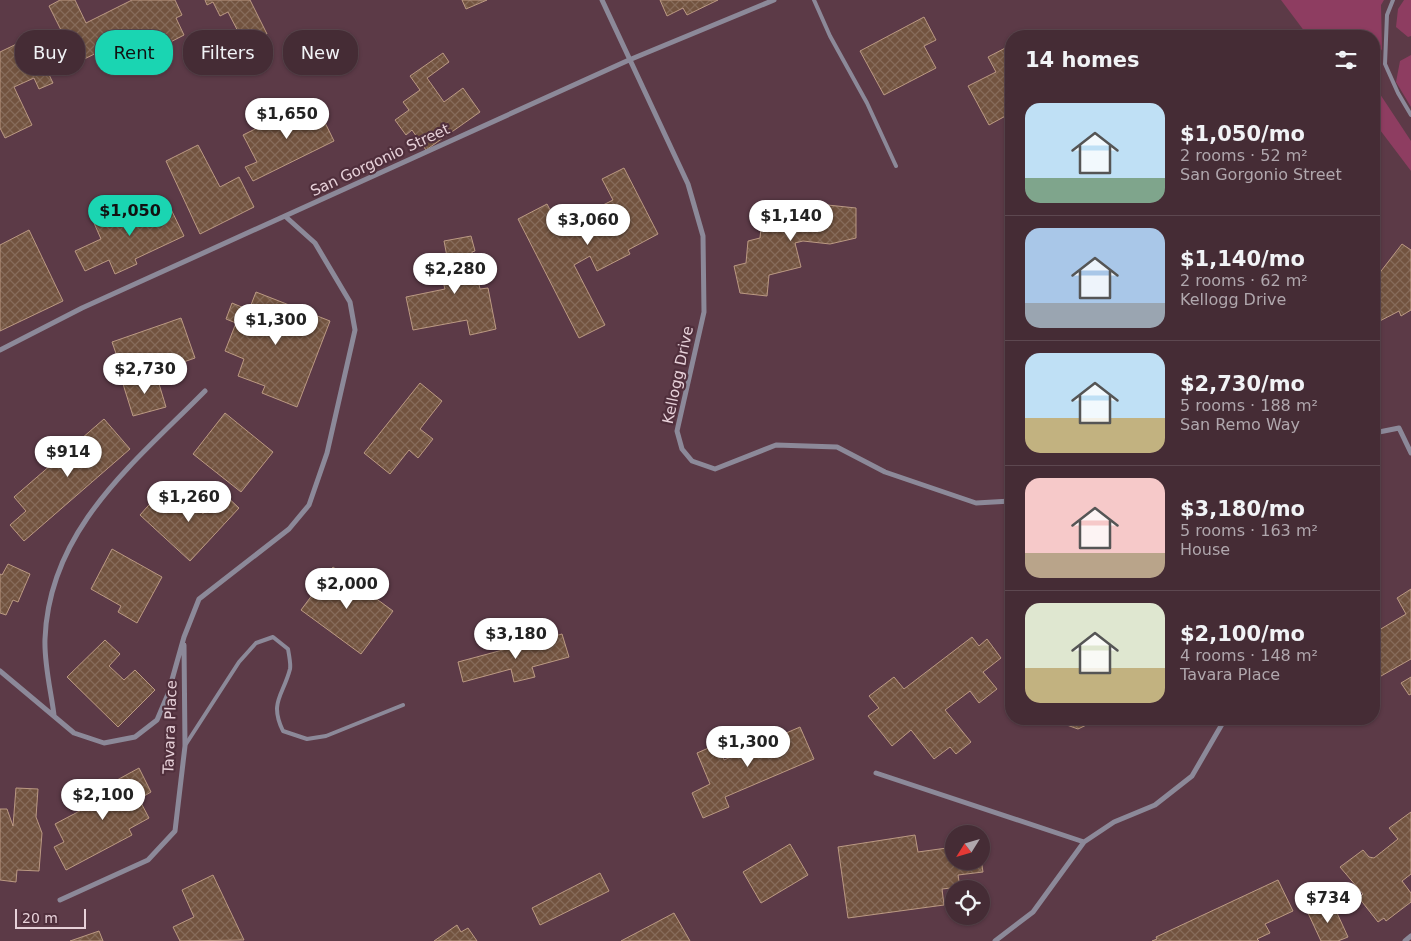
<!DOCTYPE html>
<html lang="en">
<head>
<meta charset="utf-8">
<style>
	:root { --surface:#452c35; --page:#4c343d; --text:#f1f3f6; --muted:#b0a7ad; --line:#5d4850; --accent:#1ad5b2 }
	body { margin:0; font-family:"DejaVu Sans",sans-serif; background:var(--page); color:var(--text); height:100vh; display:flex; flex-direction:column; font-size:19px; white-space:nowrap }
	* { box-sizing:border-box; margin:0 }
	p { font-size:16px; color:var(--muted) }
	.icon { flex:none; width:28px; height:28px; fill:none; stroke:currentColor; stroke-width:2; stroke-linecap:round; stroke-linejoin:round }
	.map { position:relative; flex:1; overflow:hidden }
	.details { position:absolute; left:1005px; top:30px; width:375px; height:695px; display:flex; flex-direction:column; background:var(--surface); border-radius:20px; box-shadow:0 1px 4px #0004,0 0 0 1px var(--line) }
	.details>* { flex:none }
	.top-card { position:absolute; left:15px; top:30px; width:475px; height:45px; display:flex; gap:10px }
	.needle { width:32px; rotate:233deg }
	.tools { position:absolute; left:945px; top:825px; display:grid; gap:10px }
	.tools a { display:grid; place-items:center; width:45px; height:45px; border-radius:50%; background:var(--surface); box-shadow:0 1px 4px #0004,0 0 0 1px var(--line); font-size:25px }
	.scale { position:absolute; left:15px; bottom:12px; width:71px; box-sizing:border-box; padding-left:5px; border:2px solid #e7d1d9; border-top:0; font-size:14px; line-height:18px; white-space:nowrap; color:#e7d1d9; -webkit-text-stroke:4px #502f3c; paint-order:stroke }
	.price { position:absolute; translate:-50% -42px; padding:0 11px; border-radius:18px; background:#fff; color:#222; font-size:16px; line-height:32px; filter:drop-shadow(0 1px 2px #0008) }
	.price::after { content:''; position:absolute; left:50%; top:30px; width:15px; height:11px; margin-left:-8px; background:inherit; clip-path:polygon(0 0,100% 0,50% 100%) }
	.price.selected { background:var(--accent); color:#111 }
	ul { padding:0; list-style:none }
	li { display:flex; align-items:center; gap:15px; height:125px; padding:0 20px }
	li+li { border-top:1px solid var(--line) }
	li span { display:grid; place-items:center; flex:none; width:140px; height:100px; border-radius:15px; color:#555 }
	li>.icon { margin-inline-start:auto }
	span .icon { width:60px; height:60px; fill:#fffc; stroke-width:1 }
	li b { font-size:21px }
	h2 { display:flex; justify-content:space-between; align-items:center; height:60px; padding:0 20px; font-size:21px }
	.tag { padding:0 18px; border-radius:20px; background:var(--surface); box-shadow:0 1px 4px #0004,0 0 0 1px var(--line); font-size:18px; line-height:45px }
	.tag.selected { background:var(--accent); color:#111 }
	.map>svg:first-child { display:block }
</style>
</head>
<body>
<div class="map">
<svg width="1411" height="941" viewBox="0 0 1411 941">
	<defs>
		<pattern id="building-cross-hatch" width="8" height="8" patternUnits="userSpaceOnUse" patternTransform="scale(1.25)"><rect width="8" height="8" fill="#72533f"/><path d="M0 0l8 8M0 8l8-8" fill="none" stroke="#866b5a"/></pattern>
	</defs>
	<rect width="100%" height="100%" fill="#5c3a47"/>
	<path fill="#8e3d61" d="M1281,0H1384L1381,5L1382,49L1374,63V36H1308Z
		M1404,0H1411V36L1408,37L1396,27L1398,9Z
		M1411,55V107L1396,82L1400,61Z
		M1374,85L1411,141V171L1374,122Z"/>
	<path fill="url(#building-cross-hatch)" stroke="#bb9983" d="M60,0H75L86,23L132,0H175L182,15L176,18L184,35L155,50L148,36L127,47L123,40L70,66L59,44L66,40L49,6Z
		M205,0H250L267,34L245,45L228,12L220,16L213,2L207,5Z
		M462,0H487L466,9Z
		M660,0H718L687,15L683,8L667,16Z
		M924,17L936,40L924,46L936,68L884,95L860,51Z
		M31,37L53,83L39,89L34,78L14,87L32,125L5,138L0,128V52Z
		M1011,45V113L989,125L968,86L996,72L988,57Z
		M443,53L449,62L427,78L444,102L463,88L480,112L426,150L412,130L406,135L395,120L409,110L403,102L420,90L410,76Z
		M314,100L334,141L253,181L245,167L257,162L243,135Z
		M198,145L220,187L239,177L254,207L200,234L166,161Z
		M624,168L658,234L628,250L630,254L597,271L590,256L574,265L605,325L579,338L518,219L547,204L559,227L613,200L602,179Z
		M167,201L184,236L135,259L137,264L115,274L109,260L85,271L75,251L101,239L94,223L134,205L138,213Z
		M818,204L856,208V238L830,244L803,241L795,243L801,267L769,275L767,296L740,293L734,266L746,263L748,241L760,238L762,218Z
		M29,230L63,301L0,331V245Z
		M471,236L475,251L472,252L480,289L488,288L496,329L470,335L467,320L413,330L406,297L445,289L442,278L451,277L444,241Z
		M1402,244L1411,250V310L1401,316L1399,311L1374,324V271L1378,275Z
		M256,292L330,321L297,407L262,393L265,386L238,376L244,359L225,351L236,323L226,319L232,303L249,310Z
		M181,318L195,358L126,382L112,342Z
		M156,374L166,407L133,416L123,384Z
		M420,383L442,401L420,429L433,439L418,458L409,450L390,474L364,453Z
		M225,413L273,452L241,492L193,454Z
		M104,419L130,449L24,541L10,525L26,511L14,497Z
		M222,492L239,508L190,561L140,515L155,498L170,512L185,496L203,514Z
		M112,549L162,577L137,623L118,612L121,606L91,589Z
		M8,564L30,574L18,602L13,600L6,615L0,613V574L2,575Z
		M333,567L393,611L361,654L301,610Z
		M1411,589V659L1374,680V633L1406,614L1397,598Z
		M562,634L569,657L532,667L535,677L514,682L511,669L463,682L458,662Z
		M972,637L979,646L987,639L1001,658L983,672L997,689L979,703L970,691L945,710L971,742L956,754L950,747L934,759L911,730L892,746L868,716L879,708L869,696L894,677L904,689Z
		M105,640L120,654L109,666L124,680L135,670L155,690L118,727L67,677Z
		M1411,677V694L1409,695L1401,683Z
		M1050,719H1099L1078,729Z
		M800,727L814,759L725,797L729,807L703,818L692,793L710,784L697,753L718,744L724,760Z
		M139,768L151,792L139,799L149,818L129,829L132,835L66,870L54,847L64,842L55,824L110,795L106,786Z
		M16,788L38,789L36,817L42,833L39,871L17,870L16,882L0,880V809H7L13,826Z
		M1411,812V874L1402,881L1411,893V902L1386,921L1384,918L1378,922L1359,898L1363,894L1340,867L1363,850L1369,857L1374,858L1398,839L1389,828Z
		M915,835L918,852L954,847V861H981V859L983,872L958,875L960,887L942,889L944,905L848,918L838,847Z
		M790,844L808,875L761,903L743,872Z
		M600,873L609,891L540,925L532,908Z
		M213,875L244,940L180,941L173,927L194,917L182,890Z
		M1278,880L1293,911L1265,924L1270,933L1257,939L1259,941H1152L1157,939L1156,937Z
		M1332,902L1348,937L1338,941H1321L1308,913Z
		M674,913L690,941H621Z
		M457,925L461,932L468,928L477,941H434Z
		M99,931L103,941H70Z"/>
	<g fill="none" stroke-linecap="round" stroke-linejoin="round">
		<path stroke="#8c8999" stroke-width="4" d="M814,0L830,36L867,103L896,166
			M1393,0L1387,15L1385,64L1398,93L1411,115
			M186,744L239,662L256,643L273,637L288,649C289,655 291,664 290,669C283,696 269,702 283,731L307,739L326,736L403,705"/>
		<path stroke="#8c8999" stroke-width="5" d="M602,0L688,184L703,236L704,312L677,431L682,449L692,461L715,469L776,445L837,447L885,472L976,503L1011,501
			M0,350L82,308L629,60L774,0
			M1374,433L1399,428L1411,453
			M0,671L74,733L104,743L135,737L157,720L168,694L184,637L199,599L289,529L309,505L327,453L355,330L350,302L315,243L286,217
			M54,715C51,691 44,664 45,639C49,529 134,463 205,391
			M876,773L1084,842
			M60,900L148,860L175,831L185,746L184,645
			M995,941L1033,912L1084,842L1114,822L1155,805L1192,776L1225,719
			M1405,941L1411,936"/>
	</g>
	<g text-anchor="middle" stroke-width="4.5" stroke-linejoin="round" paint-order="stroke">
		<g font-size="15" fill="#e7d1d9" stroke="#502f3c">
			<text transform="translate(380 160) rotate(-25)" y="5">San Gorgonio Street</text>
			<text transform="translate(678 375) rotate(-78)" y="5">Kellogg Drive</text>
			<text transform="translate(170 727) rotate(-88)" y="5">Tavara Place</text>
		</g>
	</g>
</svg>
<div class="tools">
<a><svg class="needle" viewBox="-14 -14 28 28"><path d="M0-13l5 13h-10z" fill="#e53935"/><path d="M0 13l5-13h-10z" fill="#b0a7ad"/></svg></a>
<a><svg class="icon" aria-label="locate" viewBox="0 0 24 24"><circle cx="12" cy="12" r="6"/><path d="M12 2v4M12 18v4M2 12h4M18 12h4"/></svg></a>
</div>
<div class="scale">20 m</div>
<b class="price" style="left:287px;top:140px">$1,650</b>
<b class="price selected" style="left:130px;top:237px">$1,050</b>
<b class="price" style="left:791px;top:242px">$1,140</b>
<b class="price" style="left:588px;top:246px">$3,060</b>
<b class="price" style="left:455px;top:295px">$2,280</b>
<b class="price" style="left:276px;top:346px">$1,300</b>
<b class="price" style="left:145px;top:395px">$2,730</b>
<b class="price" style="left:68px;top:478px">$914</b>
<b class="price" style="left:189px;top:523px">$1,260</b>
<b class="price" style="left:347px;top:610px">$2,000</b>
<b class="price" style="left:516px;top:660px">$3,180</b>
<b class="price" style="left:748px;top:768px">$1,300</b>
<b class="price" style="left:103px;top:821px">$2,100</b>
<b class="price" style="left:1328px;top:924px">$734</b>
<div class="top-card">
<a class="tag">Buy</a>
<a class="tag selected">Rent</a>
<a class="tag">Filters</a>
<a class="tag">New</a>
</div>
<section class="details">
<h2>14 homes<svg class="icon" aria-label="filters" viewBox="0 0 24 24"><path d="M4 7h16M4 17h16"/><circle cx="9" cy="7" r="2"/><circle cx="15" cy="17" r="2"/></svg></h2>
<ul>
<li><span style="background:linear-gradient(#bfe0f5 75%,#7fa58c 0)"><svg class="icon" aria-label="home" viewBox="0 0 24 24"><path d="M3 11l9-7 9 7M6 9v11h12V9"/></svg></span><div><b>$1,050/mo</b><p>2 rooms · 52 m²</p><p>San Gorgonio Street</p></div></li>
<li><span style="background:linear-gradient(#a9c7e8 75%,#9aa5b1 0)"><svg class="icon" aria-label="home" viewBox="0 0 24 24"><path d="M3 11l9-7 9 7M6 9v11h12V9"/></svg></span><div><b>$1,140/mo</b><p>2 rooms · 62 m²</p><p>Kellogg Drive</p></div></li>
<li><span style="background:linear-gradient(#bfe0f5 65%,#c2b280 0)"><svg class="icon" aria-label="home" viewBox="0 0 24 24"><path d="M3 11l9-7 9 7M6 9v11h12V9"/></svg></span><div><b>$2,730/mo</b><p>5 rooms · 188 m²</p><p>San Remo Way</p></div></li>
<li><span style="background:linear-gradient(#f6c9c9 75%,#b9a48a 0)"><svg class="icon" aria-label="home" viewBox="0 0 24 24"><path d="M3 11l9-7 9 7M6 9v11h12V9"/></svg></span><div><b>$3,180/mo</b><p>5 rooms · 163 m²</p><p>House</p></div></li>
<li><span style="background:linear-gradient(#dfe7d0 65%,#c2b280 0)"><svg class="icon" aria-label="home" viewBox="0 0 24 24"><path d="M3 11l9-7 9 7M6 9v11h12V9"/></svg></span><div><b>$2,100/mo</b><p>4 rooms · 148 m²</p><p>Tavara Place</p></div></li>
</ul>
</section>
</div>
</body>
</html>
